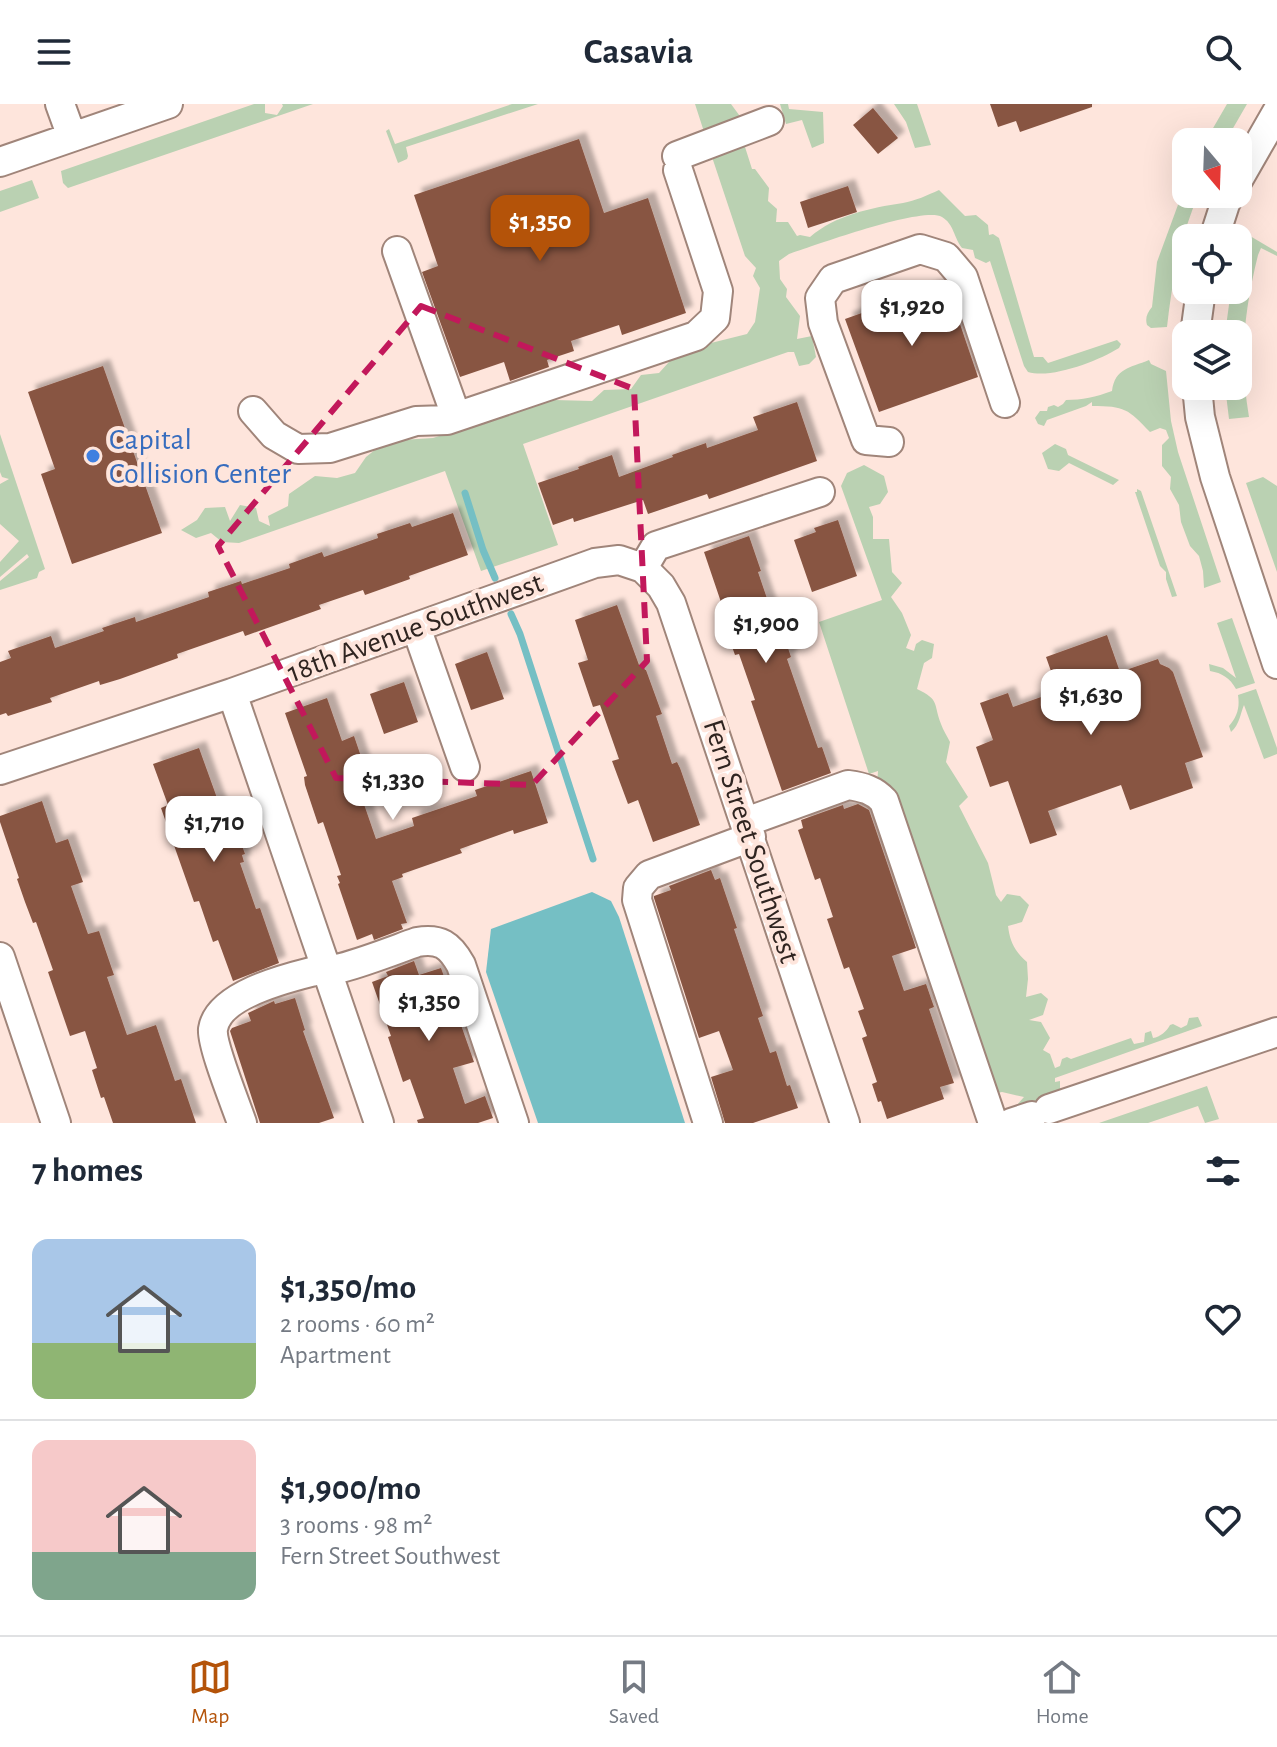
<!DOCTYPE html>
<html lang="en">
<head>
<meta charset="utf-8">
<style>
	:root { --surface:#fff; --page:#f2f2f3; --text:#1f2937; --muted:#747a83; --line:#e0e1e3; --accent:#b45309 }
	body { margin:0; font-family:"Alegreya Sans",sans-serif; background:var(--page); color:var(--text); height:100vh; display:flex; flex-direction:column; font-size:30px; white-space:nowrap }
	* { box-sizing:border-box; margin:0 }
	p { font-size:26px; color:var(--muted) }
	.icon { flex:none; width:44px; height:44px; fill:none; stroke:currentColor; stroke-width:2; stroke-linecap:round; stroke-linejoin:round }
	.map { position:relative; height:1019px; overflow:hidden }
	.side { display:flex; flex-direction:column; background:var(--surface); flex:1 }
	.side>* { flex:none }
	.needle { width:52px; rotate:161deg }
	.buttons { position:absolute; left:1172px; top:24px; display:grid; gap:16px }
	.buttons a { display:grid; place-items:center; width:80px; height:80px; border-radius:16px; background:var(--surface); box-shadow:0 8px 32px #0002; font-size:40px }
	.price { position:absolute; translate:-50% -68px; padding:0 18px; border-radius:16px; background:#fff; color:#222; font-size:26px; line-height:52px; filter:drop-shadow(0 2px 4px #0008) }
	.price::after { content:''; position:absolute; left:50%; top:48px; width:24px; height:18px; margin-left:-12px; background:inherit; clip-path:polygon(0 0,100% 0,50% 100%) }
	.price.current { background:var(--accent); color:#fff }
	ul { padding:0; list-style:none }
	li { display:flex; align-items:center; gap:24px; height:200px; padding:0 32px }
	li+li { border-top:2px solid var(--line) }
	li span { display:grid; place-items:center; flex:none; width:224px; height:160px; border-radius:16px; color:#555 }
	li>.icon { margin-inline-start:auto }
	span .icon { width:96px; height:96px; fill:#fffc; stroke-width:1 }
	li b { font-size:34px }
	h2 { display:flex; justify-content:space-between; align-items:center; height:96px; padding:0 32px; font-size:34px }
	header { display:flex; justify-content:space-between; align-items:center; height:104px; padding:0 32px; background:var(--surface); font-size:36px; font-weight:700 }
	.menu { display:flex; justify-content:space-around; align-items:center; height:112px; border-top:2px solid var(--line); background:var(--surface); font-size:22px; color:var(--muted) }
	.menu a { display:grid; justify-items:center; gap:4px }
	.menu .current { color:var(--accent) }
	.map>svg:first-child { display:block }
</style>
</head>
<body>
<header><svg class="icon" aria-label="menu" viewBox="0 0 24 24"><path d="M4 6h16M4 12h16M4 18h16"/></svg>Casavia<svg class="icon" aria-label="search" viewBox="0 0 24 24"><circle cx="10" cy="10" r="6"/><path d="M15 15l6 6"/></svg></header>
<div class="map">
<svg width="1277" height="1019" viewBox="0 0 1277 1019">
	<defs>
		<filter id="shadow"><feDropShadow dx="7" dy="-7" stdDeviation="2" flood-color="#0004"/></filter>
	</defs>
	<rect width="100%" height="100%" fill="#fee5dc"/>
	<path fill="#bad1b2" d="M254,0H265V9L277,11L283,2L282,0H313L68,84L63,79L61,67Z
		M512,0H538L406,43L408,52L407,55L398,59L386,27L389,25L395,40Z
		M695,0H731L742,15L706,34Z
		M780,0H788L789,5L823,8L824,39L812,44L802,16L786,20Z
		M894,0H917L931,41L915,44L906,18Z
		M1227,0H1247L1225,38H1205Z
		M748,34L745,43L752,65H755L769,84L768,97L777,105L776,118H788L797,132L800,131L810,133C836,111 870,104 903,99C915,97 928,91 939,86L965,112L976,111L988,121L989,131L993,130L999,134L1034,253H1043L1048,259L1117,236L1121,240L1119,244C1098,257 1052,275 1028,268L1024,262L990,157L986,159L975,154L973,146L962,144C954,134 954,120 942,113C922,102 814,142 789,150L779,157L780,175L787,185L786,193L800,212L797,235L812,232L816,253L809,260L799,262L794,248H788L523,340L558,441L481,467L445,367L239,439L222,438L211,429L196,434L181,426L197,416L205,404L225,403L230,417L240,401L256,404L259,417L270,422L268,412L288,402L289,390L315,372L337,374L355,369L366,353L386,337L433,334L467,323L509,300L532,302L554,296L592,297L604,286L631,285L641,271L659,269L679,247L747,230L755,218L760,184L753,172L756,164L745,152L709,44Z
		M32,76L39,94L0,108V87Z
		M1186,79V90H1199C1180,132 1172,178 1167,223L1151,224L1147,221C1145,214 1147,209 1152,203L1157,158Z
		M1245,129L1277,148V152L1261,144L1258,151C1244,208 1239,254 1249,313L1229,315L1225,282H1238V230H1225L1231,186H1238V151Z
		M1149,256L1151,260L1166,267L1171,317L1178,348L1221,478L1204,484L1203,467L1199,452L1190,442L1181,418L1179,401L1170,385L1171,373L1162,362V341L1169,334L1166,326L1160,324L1150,328C1128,305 1125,302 1092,302V298L1086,302L1047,316L1044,322L1038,320L1035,314L1040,307H1047L1048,303L1054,301L1058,303L1063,300L1066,296C1082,296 1096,293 1112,287C1115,264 1130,264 1149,256Z
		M0,330L45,465L39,468L37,474L0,486V477L29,453L27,450L0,473V458L19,437L0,420V380L9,375L2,373L0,368Z
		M1055,340L1066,345L1068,351L1119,376L1113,381L1069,359L1059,367L1048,365L1042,349Z
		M864,361L884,372L888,388L880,400L869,403L873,413V435H889L892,468L902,479L891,493L902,509L911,531L906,544L914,547L916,540L922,536L934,540L932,554L924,559L917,585C940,596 933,599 941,620C943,626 947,632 950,638L946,658L968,693L959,702L988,759L996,791L1001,798L1007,790L1020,792L1029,801L1022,818L1008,822C1010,837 1014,847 1027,858L1028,875L1026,893L1041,889L1048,895L1043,911L1029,916L1041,918L1050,934L1043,946L1050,950L1055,964L1060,962L1062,955L1067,953L1071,955L1131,934L1134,940L1144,938L1145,929L1151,927L1153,934C1160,933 1167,927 1170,921L1173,920L1181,924L1187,921L1189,914L1198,913L1202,922L1055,974V978L1060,977V984L1063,985C1046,995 1035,1002 1015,1003L1024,993L1002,988L988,991L972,964L982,942L970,929L877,683L878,667L869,670L819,518L882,496L841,382L847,369Z
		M1263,373L1277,382V468L1246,379Z
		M1137,385L1141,387L1177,492L1172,493L1166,475V468L1160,462L1135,388H1137Z
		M1232,514L1255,579L1236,585C1230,574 1222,569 1210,567L1209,560L1223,564L1236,574L1217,519Z
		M1256,585L1277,644V650L1264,655L1244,601C1240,610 1240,620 1231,628L1229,622C1237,613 1240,604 1238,591Z
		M1207,982L1219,1015L1205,1019L1198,1002L1148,1019H1099Z"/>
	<path fill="#75bfc4" d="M592,788L611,797L619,813L685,1019H538L486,868L491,825Z"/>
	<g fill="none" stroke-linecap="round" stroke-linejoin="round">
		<path stroke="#75bfc4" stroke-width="7" d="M465,389L483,446L495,474
			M511,510L520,530L593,755"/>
	</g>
	<path fill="#885542" filter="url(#shadow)" d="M990,0H1092V3L1020,28L1016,17L998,23Z
		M873,4L898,34L878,50L853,21Z
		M579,35L604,109L648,94L686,209L622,231L619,221L571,237L574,247L547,256L549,263L510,277L504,258L460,273L422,168L438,162L414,91Z
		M848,82L857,108L808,124L800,98Z
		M946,179L978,273L879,308L845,215Z
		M103,262L162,429L72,460L41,370L55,365L28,288Z
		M797,298L817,357L709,395L707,390L648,410L643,396L574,418L573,414L553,421L538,379L579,365L578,363L612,351L619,373L673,353L672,351L706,339L707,344L758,326L753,313Z
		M453,409L468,451L409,472L410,475L365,491L363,486L319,501L321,505L245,532L243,527L177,550L178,554L120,575L100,581L99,577L50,594L52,598L8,612L6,609L0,611V558L11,554L8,547L51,532L55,544L104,527L102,524L135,513L136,518L209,493L208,488L241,477L242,480L290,464L289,460L322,448L324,453L378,434L377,430L410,419L412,423Z
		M838,416L857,472L812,488L794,436L816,428L814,424Z
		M749,432L761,467L758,468L776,521L780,520L791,553L787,555L804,604L818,644L822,643L831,669L782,687L751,597L755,596L739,550L735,551L720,509L724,507L704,448Z
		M617,501L639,561L643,560L645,566H646L662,610L656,612L672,660L677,658L680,664L700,721L653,738L638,696L628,700L612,657L619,655L600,601L593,603L578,559L588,556L575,516Z
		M1107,531L1120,568L1158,555L1160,560L1169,564L1173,568L1203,653L1185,659L1193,684L1130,706L1121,681L1048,707L1057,731L1030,740L1008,677L990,683L976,643L993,636L980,599L1008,589L1013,603L1058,587L1046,553Z
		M487,548L504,595L471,606L455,560Z
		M404,578L418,618L384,630L370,590Z
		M327,594L342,637L354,632L369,676L357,680L376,735L414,722L412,714L477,692L475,686L531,667L548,719L514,730L513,726L460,745L462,749L402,770L403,773L392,777L407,819L401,820L403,825L374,836L372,830L357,836L338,780L340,779L337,772L341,771L323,718L318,720L305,681L304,673L307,672L285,609Z
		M199,644L221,705L225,704L228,712L231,710L245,750L242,751L244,758L240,759L256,805L260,804L279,859L233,877L218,836L213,838L199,797L194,798L176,747L161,704L168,701L153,660Z
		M42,697L56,739L68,735L83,778L71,782L88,830L99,827L114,871L107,873L127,931L156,921L175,977L181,975L196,1019H113L104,993L101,994L92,966L97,964L85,927L70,932L48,868L53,866L36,818L33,819L25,798L17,775L19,774L0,718V712Z
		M858,700L869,706L916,844L892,852L904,887L926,880L934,903L929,905L954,979L940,983L944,995L887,1015L881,997L878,998L872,980L877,978L862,934L867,932L858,907L864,905L849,863L844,865L827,815L833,813L820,774L815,776L798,726L803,724L801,716L843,701L844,705Z
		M711,766L715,776L720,774L737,824L734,825L763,912L758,914L770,949L776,947L787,982L790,981L798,1004L753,1019H725L711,973L733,966L719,927L699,934L654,794V792L671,786L669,782Z
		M414,857L419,871L441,864L474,958L453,964L465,1000L485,992L493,1014L478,1019H418L417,1016L424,1014L410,975L403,978L388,933L391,932L372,878L388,872L386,868Z
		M295,894L305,926L303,927L334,1014L319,1019H260L230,927L232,924L251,917L248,909L274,897L275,900Z"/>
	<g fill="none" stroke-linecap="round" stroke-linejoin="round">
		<g stroke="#a0857a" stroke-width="32">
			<path id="minor" d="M60,0L72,33
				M677,52L769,17
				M0,58L168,0
				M1238,76L1277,8
				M1214,134L1225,100L1230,90
				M397,147L456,312
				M1195,230L1201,186
				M1197,282L1200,313L1215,373L1277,560
				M253,307L274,331L298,345L330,344L416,317L447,316L696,232L715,214L718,187L678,66
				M889,338L866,336L823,219L820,194L833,175L920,145L946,153L963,173L1005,299
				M643,464L661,482L671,499L845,1019
				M416,523L465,663
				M232,589L379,1019
				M0,666L232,589L595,459L619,456L643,464L656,442L820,388
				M746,718L848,681C863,683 874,686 884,697L993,1019
				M0,853L56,1019
				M1049,1005L1277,928
				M242,1019C236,1001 211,940 213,925C218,892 283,875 311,868C321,865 331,867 341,864C367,857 392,847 417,838C440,834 450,841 461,861L514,1019
				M708,1019L637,796L638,784L649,771L751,733
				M1011,1019L1032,1012"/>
		</g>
		<use href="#minor" stroke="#fff" stroke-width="28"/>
	</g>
	<path fill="none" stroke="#c2185b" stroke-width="6" stroke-dasharray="16 10" stroke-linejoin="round" d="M421,202L634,285L647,557L532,681L336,674L218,442Z"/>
	<circle fill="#3f7fe0" stroke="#fee5dc" stroke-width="3" cx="93" cy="352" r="8"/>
	<g text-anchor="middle" stroke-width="8" stroke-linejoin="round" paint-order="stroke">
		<g font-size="30" fill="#366cbe" stroke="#fee5dc" text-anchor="start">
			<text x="109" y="345">Capital<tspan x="109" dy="34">Collision Center</tspan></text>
		</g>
		<g font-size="30" fill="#2f2420" stroke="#fee5dc">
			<text transform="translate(415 523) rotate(-20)" y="10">18th Avenue Southwest</text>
			<text transform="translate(752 737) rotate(72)" y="10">Fern Street Southwest</text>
		</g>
	</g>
</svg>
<div class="buttons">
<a><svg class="needle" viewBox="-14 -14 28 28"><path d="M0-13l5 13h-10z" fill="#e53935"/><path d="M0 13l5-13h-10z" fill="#747a83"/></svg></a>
<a><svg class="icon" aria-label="locate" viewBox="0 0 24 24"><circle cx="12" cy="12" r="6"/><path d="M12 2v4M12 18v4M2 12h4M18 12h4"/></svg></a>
<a><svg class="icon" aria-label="layers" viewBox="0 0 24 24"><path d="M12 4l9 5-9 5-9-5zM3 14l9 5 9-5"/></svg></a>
</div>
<b class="price current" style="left:540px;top:159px">$1,350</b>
<b class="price" style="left:912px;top:244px">$1,920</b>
<b class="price" style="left:766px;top:561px">$1,900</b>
<b class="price" style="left:1091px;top:633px">$1,630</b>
<b class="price" style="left:393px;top:718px">$1,330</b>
<b class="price" style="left:214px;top:760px">$1,710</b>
<b class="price" style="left:429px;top:939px">$1,350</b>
</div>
<section class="side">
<h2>7 homes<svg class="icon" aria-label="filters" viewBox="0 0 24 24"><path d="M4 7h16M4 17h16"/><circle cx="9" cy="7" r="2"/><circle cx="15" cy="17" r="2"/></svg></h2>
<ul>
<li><span style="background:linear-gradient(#a9c7e8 65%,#8fb573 0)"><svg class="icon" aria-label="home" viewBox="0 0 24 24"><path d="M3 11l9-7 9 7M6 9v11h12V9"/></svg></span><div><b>$1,350/mo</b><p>2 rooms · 60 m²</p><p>Apartment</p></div><svg class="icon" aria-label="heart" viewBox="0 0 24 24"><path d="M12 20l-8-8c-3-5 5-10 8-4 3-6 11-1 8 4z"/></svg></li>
<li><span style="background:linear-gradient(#f6c9c9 70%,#7fa58c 0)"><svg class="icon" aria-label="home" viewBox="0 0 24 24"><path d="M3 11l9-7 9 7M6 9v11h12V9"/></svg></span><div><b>$1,900/mo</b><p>3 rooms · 98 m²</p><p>Fern Street Southwest</p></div><svg class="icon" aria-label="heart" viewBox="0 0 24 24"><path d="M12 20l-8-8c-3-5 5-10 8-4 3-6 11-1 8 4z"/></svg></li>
</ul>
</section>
<nav class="menu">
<a class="current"><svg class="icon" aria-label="map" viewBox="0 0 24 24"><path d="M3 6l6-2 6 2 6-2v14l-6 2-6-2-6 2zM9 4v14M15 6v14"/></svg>Map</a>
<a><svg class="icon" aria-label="saved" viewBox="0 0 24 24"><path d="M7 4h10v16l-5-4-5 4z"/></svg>Saved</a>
<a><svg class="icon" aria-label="home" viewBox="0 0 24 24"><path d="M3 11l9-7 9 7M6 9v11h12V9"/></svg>Home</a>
</nav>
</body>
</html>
